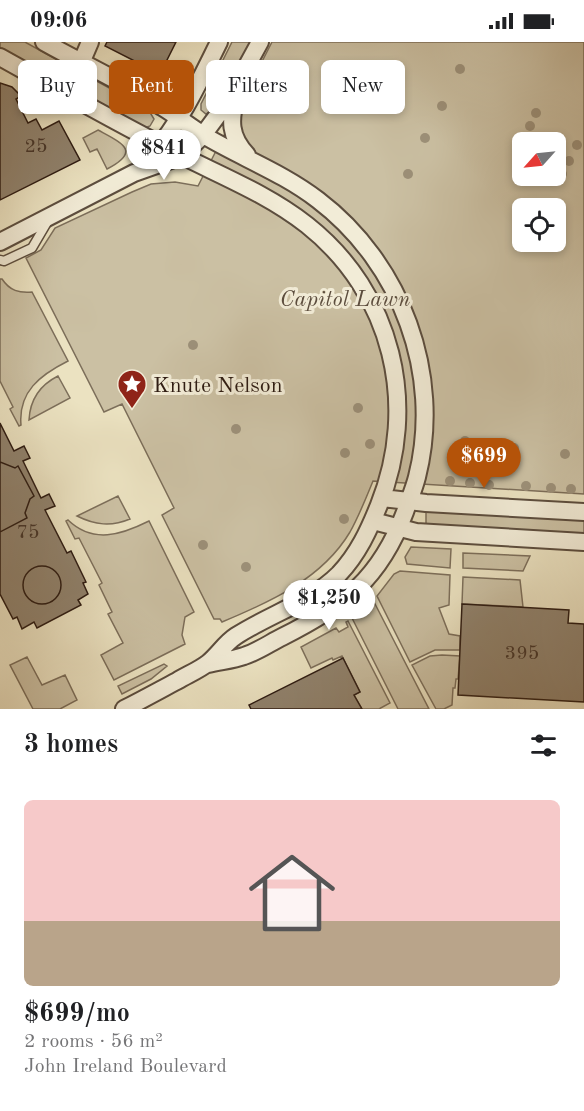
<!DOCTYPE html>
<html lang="en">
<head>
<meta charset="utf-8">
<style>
	:root { --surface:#fff; --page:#f6f6f6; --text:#202124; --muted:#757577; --accent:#b45309 }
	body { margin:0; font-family:"Old Standard TT",serif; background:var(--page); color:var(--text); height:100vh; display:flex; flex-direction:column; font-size:22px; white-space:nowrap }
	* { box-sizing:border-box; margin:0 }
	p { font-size:20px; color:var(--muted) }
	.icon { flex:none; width:33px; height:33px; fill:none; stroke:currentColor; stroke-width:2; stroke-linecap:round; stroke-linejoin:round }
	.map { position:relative; height:667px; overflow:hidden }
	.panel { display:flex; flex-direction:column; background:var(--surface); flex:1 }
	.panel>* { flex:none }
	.top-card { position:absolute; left:18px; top:18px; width:549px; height:54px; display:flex; gap:12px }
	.needle { width:39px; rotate:243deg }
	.tools { position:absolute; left:512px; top:90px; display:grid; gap:12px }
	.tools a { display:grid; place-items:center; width:54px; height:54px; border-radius:9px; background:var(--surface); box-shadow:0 3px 9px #0003; font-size:30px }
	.price { position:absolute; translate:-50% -51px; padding:0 14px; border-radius:21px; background:#fff; color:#222; font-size:20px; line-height:39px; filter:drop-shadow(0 2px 3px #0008) }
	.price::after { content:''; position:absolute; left:50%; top:36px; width:18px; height:14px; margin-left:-9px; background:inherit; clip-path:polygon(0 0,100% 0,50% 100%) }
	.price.on { background:var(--accent); color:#fff }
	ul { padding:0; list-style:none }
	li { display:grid; align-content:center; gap:12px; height:318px; padding:0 24px }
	li span { display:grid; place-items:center; height:186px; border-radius:9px; color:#555 }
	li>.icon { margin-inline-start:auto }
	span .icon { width:108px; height:108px; fill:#fffc; stroke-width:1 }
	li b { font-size:26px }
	h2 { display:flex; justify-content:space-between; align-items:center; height:72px; padding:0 24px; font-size:26px }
	.chip { padding:0 21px; border-radius:9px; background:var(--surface); box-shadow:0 3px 9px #0003; font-size:21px; line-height:54px }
	.chip.on { background:var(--accent); color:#fff }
	.status { display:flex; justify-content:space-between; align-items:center; height:42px; padding:0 30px; background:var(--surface); direction:ltr }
	.status svg { height:16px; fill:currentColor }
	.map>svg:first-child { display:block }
</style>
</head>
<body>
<div class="status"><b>09:06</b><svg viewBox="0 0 49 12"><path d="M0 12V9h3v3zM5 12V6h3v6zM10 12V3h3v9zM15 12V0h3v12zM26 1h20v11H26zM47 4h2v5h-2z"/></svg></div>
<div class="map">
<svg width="584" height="667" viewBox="0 0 584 667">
	<rect width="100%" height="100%" fill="#ebe2c1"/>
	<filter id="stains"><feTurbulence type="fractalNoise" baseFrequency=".00333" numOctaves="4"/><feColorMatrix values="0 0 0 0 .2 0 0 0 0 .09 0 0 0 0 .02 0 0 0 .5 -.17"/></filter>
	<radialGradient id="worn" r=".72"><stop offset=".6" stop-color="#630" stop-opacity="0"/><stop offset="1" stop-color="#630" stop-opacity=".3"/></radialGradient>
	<path fill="#cbc0a3" stroke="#7c6e5a" stroke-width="1.5" fill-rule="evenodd" d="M0,0H25L63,21L55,37L0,8Z
		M232,0H251L212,69L206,72L201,68V62Z
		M272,0H584V452L373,439C366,456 359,474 350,490C322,537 270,560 222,580L220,577H214L162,473L174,466L122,362L104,370L26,216L41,208L55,186L132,150L151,142L175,140L198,144ZM522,100H555V134H522ZM522,166H555V200H522Z
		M91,36L148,67L154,77L150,84L145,86L83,54L79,46L80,41Z
		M98,88C122,101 142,109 107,127L97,107L90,110L83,96Z
		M0,237H2C10,249 19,251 32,250L68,319C40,333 18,350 21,383L19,384L10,367L13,365L0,339Z
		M58,334L70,356L29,378C30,358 40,343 58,334Z
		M118,454L130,477C111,485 95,483 77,474Z
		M426,468L584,477V493L426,484Z
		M68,478C93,502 121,493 149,479L194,570L185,575L182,593L185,602L114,638L101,613L123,601L108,572L112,570L99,543L102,541L79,496L75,497L66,479Z
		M411,505L451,507L450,526L407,522L405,515Z
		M463,511L530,514L523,529L463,526Z
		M400,529L450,533L449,563L439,566L449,592L460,594V608H435L410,620L377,554L394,532Z
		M463,535L520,538L523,565L462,562Z
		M373,558L429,667H398L352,576Z
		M348,579L390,661L379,667H362L354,653L360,650L342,614L333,618L332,616L311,626L301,605L336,586L339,590L348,585L346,580Z
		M442,613L460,614L458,637H456L455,646H453L452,663L444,667H436L412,623L430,614Z
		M27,615L42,643L65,633L77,658L60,667H33L10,623Z
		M164,622L167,624L151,637L122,652L118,644Z"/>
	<path fill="#90826d" stroke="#2d1b12" stroke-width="1.5" d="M107,0H176L160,32L105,4Z
		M0,41L12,45L21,54L16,57L28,81L36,77L42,88L59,79L80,118L0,158Z
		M0,381L14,409L24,404L30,416L23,419L41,456L49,452L55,464L45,468L67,511L71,509L86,540L83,541L88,552L78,558L81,563L37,586L34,580L22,587L17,575L13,577L0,552Z
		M0,420L15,426L18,424L34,454L30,457L25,471L27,476L0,490Z
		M23 543a19 19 0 1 1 38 0a19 19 0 1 1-38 0Z
		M462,562L569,568L568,581L584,582V660L458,653Z
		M343,616L360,650L354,653L362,667H251L249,663Z"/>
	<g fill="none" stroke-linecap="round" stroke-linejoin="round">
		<g stroke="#5c4d3e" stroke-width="11">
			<path id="service" d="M0,218L4,219L32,206L49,177"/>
		</g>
		<g stroke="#5c4d3e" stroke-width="20">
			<path id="minor" d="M44,0C83,22 125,41 162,65C177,74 190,85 205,94C242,116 283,131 318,158C401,221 443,332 417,435C414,447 409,458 405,470C380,537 344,564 282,595C270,601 257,610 244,614C233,618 220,619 208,622
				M0,15C54,45 108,76 163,104C211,130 264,149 307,183C393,251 419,363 379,463C369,488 358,512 339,532C311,560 270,572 236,594C225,601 218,613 208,621C199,628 187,633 177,639C160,648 142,658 124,667
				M63,50L81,21L90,0
				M236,54C230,78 229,94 247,113
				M153,111C180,82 201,36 219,0
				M0,200L134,131L182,114L203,93L226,62L260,0
				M382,456L426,461L584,470
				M373,479L416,490L584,500"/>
		</g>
		<use href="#service" stroke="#f2ecd7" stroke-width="8"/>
		<use href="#minor" stroke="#f2ecd7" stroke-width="16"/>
	</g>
	<g fill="#9c9079">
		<circle cx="460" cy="27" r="5"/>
		<circle cx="442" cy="64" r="5"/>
		<circle cx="536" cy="71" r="5"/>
		<circle cx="530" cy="84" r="5"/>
		<circle cx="425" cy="96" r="5"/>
		<circle cx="577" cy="103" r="5"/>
		<circle cx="569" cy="119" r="5"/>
		<circle cx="408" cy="132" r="5"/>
		<circle cx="562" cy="132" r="5"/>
		<circle cx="193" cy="303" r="5"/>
		<circle cx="358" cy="366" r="5"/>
		<circle cx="236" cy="387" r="5"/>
		<circle cx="465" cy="399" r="5"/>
		<circle cx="370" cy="402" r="5"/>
		<circle cx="514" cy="406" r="5"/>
		<circle cx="345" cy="411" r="5"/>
		<circle cx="565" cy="412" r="5"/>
		<circle cx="450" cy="439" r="5"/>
		<circle cx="470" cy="441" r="5"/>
		<circle cx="489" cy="443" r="5"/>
		<circle cx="526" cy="444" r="5"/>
		<circle cx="551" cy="446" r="5"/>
		<circle cx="571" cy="447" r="5"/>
		<circle cx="344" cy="477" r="5"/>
		<circle cx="203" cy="503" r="5"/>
		<circle cx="246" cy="525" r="5"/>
	</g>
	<defs>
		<g id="sight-pin" transform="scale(1.5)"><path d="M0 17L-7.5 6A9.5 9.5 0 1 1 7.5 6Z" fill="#8f2418" stroke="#f2ecd7"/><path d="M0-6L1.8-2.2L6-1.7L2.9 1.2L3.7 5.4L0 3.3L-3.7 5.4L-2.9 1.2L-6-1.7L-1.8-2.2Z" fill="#fff"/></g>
	</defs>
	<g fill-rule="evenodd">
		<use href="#sight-pin" x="132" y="342"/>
	</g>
	<g text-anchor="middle" stroke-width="6" stroke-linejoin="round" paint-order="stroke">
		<g font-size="20" fill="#463529">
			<text x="36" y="110">25</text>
			<text x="28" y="496">75</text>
			<text x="522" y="617">395</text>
		</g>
		<g font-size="22" font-style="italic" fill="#5c4d3e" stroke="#f2ecd7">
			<text x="345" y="264">Capitol Lawn</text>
		</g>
		<g font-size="22" fill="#2d1b12" stroke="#f2ecd7" text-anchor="start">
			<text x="153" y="350">Knute Nelson</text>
		</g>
	</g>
	<rect width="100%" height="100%" filter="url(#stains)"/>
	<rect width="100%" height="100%" fill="url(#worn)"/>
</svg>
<div class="tools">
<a><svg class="needle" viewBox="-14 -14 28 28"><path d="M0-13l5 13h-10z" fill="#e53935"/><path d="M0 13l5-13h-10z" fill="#757577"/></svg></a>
<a><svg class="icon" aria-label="locate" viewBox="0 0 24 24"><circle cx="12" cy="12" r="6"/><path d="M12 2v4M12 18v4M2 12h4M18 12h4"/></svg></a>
</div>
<b class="price" style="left:164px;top:139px">$841</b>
<b class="price on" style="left:484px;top:447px">$699</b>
<b class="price" style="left:329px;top:589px">$1,250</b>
<div class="top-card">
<a class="chip">Buy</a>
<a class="chip on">Rent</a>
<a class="chip">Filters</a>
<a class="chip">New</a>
</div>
</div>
<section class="panel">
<h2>3 homes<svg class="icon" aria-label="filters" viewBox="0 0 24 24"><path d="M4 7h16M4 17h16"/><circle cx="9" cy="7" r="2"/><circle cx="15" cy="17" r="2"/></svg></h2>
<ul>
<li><span style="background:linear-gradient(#f6c9c9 65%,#b9a48a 0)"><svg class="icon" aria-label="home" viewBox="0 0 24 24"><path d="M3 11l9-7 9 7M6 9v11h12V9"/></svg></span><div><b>$699/mo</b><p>2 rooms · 56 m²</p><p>John Ireland Boulevard</p></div></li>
</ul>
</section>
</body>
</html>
